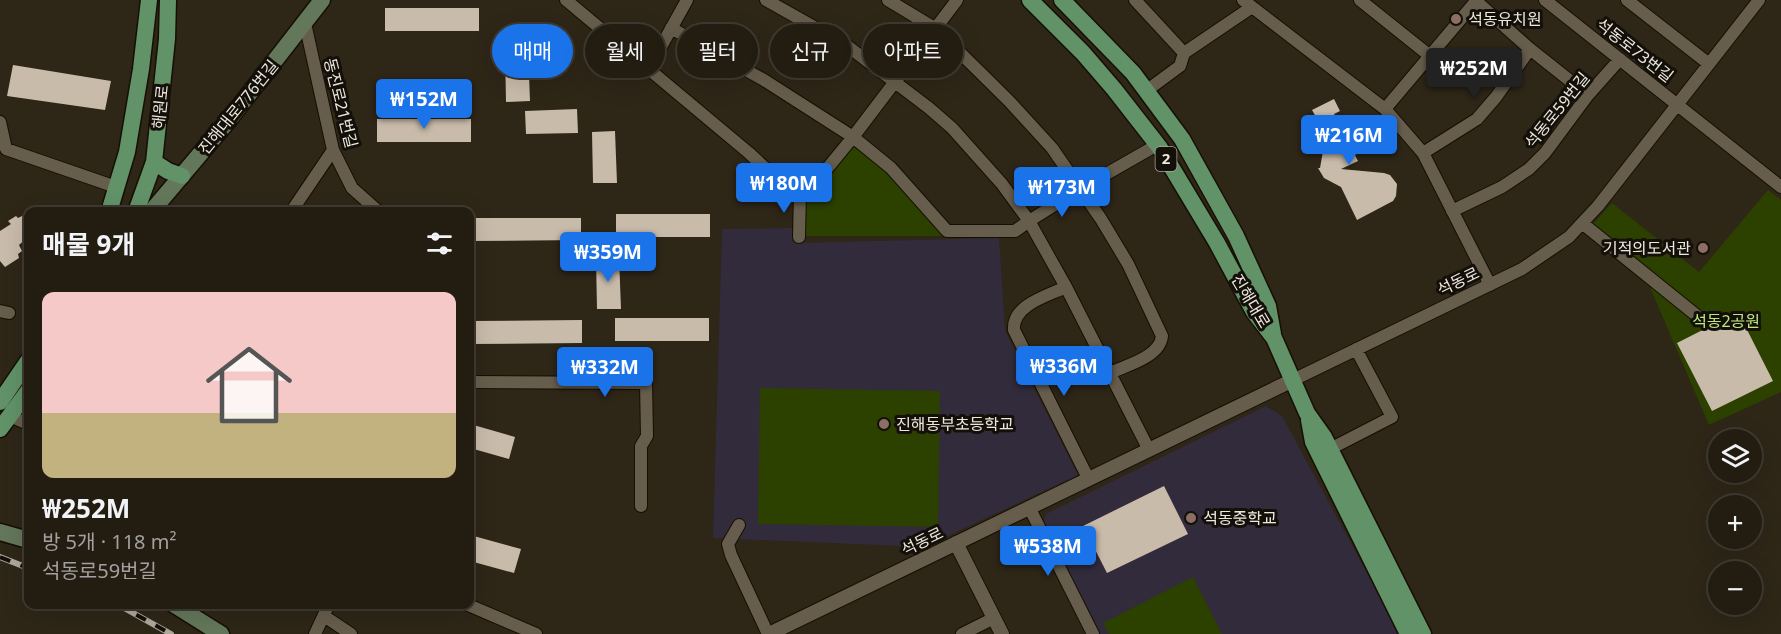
<!DOCTYPE html>
<html lang="ko">
<head>
<meta charset="utf-8">
<style>
	:root { --surface:#221c11; --page:#2e291f; --text:#f1f3f6; --muted:#a2a19f; --line:#3f3a31; --accent:#1a73e8 }
	body { margin:0; font-family:"Noto Sans","Noto Sans KR",sans-serif; background:var(--page); color:var(--text); height:100vh; display:flex; flex-direction:column; font-size:22px; white-space:nowrap }
	* { box-sizing:border-box; margin:0 }
	p { font-size:20px; color:var(--muted) }
	.icon { flex:none; width:33px; height:33px; fill:none; stroke:currentColor; stroke-width:2; stroke-linecap:round; stroke-linejoin:round }
	.map { position:relative; flex:1; overflow:hidden }
	.sheet { position:absolute; left:24px; top:207px; width:450px; height:402px; display:flex; flex-direction:column; background:var(--surface); border-radius:12px; box-shadow:0 6px 24px #0002,0 0 0 2px var(--line) }
	.sheet>* { flex:none }
	.hud { position:absolute; left:492px; top:24px; width:570px; height:54px; display:flex; gap:12px }
	.controls { position:absolute; left:1708px; top:429px; display:grid; gap:12px }
	.controls a { display:grid; place-items:center; width:54px; height:54px; border-radius:50%; background:var(--surface); box-shadow:0 6px 24px #0002,0 0 0 2px var(--line); font-size:30px }
	.price { position:absolute; translate:-50% -51px; padding:0 14px; border-radius:6px; background:var(--accent); color:#fff; font-size:20px; line-height:39px; filter:drop-shadow(0 2px 3px #0008) }
	.price::after { content:''; position:absolute; left:50%; top:36px; width:18px; height:14px; margin-left:-9px; background:inherit; clip-path:polygon(0 0,100% 0,50% 100%) }
	.price.active { background:#222; color:#fff }
	ul { padding:0; list-style:none }
	li { display:grid; align-content:center; gap:12px; height:318px; padding:0 18px }
	li span { display:grid; place-items:center; height:186px; border-radius:12px; color:#555 }
	li>.icon { margin-inline-start:auto }
	span .icon { width:108px; height:108px; fill:#fffc; stroke-width:1 }
	li b { font-size:26px }
	h2 { display:flex; justify-content:space-between; align-items:center; height:72px; padding:0 18px; font-size:26px }
	.chip { padding:0 21px; border-radius:27px; background:var(--surface); box-shadow:0 6px 24px #0002,0 0 0 2px var(--line); font-size:21px; line-height:54px }
	.chip.active { background:var(--accent); color:#fff }
	.map>svg:first-child { display:block }
</style>
</head>
<body>
<div class="map">
<svg width="1781" height="634" viewBox="0 0 1781 634">
	<rect width="100%" height="100%" fill="#2e2617"/>
	<path fill="#322b3b" d="M792,228L793,243L999,238L1005,331L1078,475L924,547L713,538L722,229Z
		M1266,406L1282,416L1400,634H1100L1044,522L1046,514Z"/>
	<path fill="#2c4000" d="M855,143L888,172L942,231L941,236H806V200Z
		M1768,190L1781,200V392L1709,425L1649,285L1592,225L1612,203L1699,272Z
		M760,388L940,391L938,527L758,524Z
		M1193,577L1222,634H1109L1103,623Z"/>
	<path fill="#c9bbaa" d="M385,8H479V31H385Z
		M528,49L530,101L506,102L505,50Z
		M13,65L111,81L105,110L7,96Z
		M1334,99L1340,111L1334,114L1358,161L1341,169L1384,173L1390,175L1397,184L1396,196L1393,201L1357,220L1341,187L1324,178L1318,168H1320L1323,151L1308,121L1316,117L1312,110Z
		M577,109L578,133L526,134L525,111Z
		M377,119H471V142H377Z
		M615,131L617,183H593L592,132Z
		M616,214H710V237H616Z
		M16,216L18,218L22,216L28,224V237L19,245L22,251L18,254L19,258L5,267L0,261V231L11,224L8,221Z
		M470,218H581V240L470,241Z
		M619,257L621,309H597L596,258Z
		M1738,312L1773,381L1712,411L1677,343Z
		M615,318H709V341H615Z
		M582,320V343L470,344V321Z
		M470,424L515,437L509,459L470,448Z
		M1164,486L1188,534L1107,573L1083,526Z
		M470,535L521,549L514,573L470,561Z"/>
	<g fill="none" stroke-linecap="round" stroke-linejoin="round">
		<g stroke="#160f03" stroke-width="14">
			<path id="minor" d="M566,0L749,153L791,192H808L853,137L957,0
				M766,0L846,45L929,108L952,128L1002,184L1029,221L1066,287L1149,450
				M888,0L936,29L1009,101L1052,148L1101,219L1128,264L1162,336C1160,357 1127,365 1110,373
				M1135,0L1184,53
				M1243,0L1385,109L1423,153L1490,285
				M1360,0L1430,56
				M1545,0L1781,187
				M1627,0L1709,64
				M1476,1L1530,49L1588,95
				M305,23L333,150L352,188L379,212
				M671,28L764,80L853,137L891,168L947,231H1015L1029,221L1080,189L1157,145
				M1184,53L1252,7
				M648,70L687,0
				M1146,91L1180,66L1184,53
				M1385,109L1477,0
				M0,122L6,149L116,187
				M1423,153L1477,119L1496,97L1530,49
				M1452,211L1502,187L1529,169L1545,153L1588,95L1620,59
				M291,212L333,150
				M1582,223L1696,315
				M799,237L800,192
				M1066,287C1047,296 1012,305 1014,330L1088,478
				M0,311L9,313
				M1293,380L1522,269L1569,237L1598,206L1759,0
				M470,382L646,383L647,436L641,446V506
				M10,416L28,424
				M1330,449L1392,417L1356,349
				M1029,507L1093,634
				M739,525L728,544L731,555L768,634
				M466,604L536,634
				M324,616L351,634
				M315,634L329,604
				M962,634L994,618"/>
		</g>
		<g stroke="#160f03" stroke-width="16">
			<path id="tertiary" d="M956,543L1002,634
				M769,634L1293,380"/>
		</g>
		<g stroke="#160f03" stroke-width="19">
			<path id="secondary" d="M151,212L228,121L322,0
				M0,532L28,540
				M173,604L221,634"/>
		</g>
		<g stroke="#160f03" stroke-width="19">
			<path id="primary" d="M1030,0L1083,53L1114,89L1160,148L1217,243L1254,312L1274,338L1307,413L1324,437L1423,634
				M1062,0L1133,73L1182,139L1236,236L1268,306L1273,334
				M154,162L168,171L182,176
				M109,212L127,152L141,69L149,0
				M136,212L154,162L167,39L168,0
				M0,402L28,361
				M1309,420L1313,442L1408,634
				M0,429L28,391"/>
		</g>
		<use href="#minor" stroke="#665d4c" stroke-width="12"/>
		<use href="#tertiary" stroke="#665d4c" stroke-width="14"/>
		<use href="#secondary" stroke="#63775a" stroke-width="16"/>
		<use href="#primary" stroke="#619268" stroke-width="16"/>
		<g stroke="#aea89d" stroke-width="6">
			<path id="rail" d="M0,557L28,568
				M117,604L171,634"/>
		</g>
		<use href="#rail" stroke="#130f09" stroke-width="4" stroke-dasharray="11" stroke-linecap="butt"/>
	</g>
	<g fill="#8d6e63" stroke="#130f09" stroke-width="2">
		<circle cx="1456" cy="19" r="6"/>
		<circle cx="1703" cy="248" r="6"/>
		<circle cx="884" cy="424" r="6"/>
		<circle cx="1191" cy="518" r="6"/>
	</g>
	<g text-anchor="middle" stroke-width="6" stroke-linejoin="round" paint-order="stroke">
		<rect fill="#130f09" stroke="#aca69e" stroke-width="1.5" x="1155.5" y="147" width="21" height="24" rx="4.5"/>
		<g font-size="15" font-weight="bold" fill="#ede7de">
			<text x="1166" y="164">2</text>
		</g>
		<g font-size="16" fill="#ede7de" stroke="#130f09" text-anchor="start">
			<text x="1468" y="25">석동유치원</text>
			<text x="1691" y="254" text-anchor="end">기적의도서관</text>
			<text x="896" y="430">진해동부초등학교</text>
			<text x="1203" y="524">석동중학교</text>
		</g>
		<g font-size="16" fill="#ede7de" stroke="#130f09">
			<text transform="translate(1635 50) rotate(38)" y="6">석동로73번길</text>
			<text transform="translate(341 103) rotate(76)" y="6">동진로21번길</text>
			<text transform="translate(160 107) rotate(-84)" y="6">해원로</text>
			<text transform="translate(238 107) rotate(-51)" y="6">진해대로776번길</text>
			<text transform="translate(1557 110) rotate(-51)" y="6">석동로59번길</text>
			<text transform="translate(1458 281) rotate(-26)" y="6">석동로</text>
			<text transform="translate(1251 301) rotate(59)" y="6">진해대로</text>
			<text transform="translate(922 541) rotate(-26)" y="6">석동로</text>
		</g>
		<g font-size="16" fill="#bde67d" stroke="#130f09">
			<text x="1726" y="327">석동2공원</text>
		</g>
	</g>
</svg>
<div class="controls">
<a><svg class="icon" aria-label="layers" viewBox="0 0 24 24"><path d="M12 4l9 5-9 5-9-5zM3 14l9 5 9-5"/></svg></a>
<a>+</a>
<a>−</a>
</div>
<b class="price active" style="left:1474px;top:99px">₩252M</b>
<b class="price" style="left:424px;top:130px">₩152M</b>
<b class="price" style="left:1349px;top:166px">₩216M</b>
<b class="price" style="left:784px;top:214px">₩180M</b>
<b class="price" style="left:1062px;top:218px">₩173M</b>
<b class="price" style="left:608px;top:283px">₩359M</b>
<b class="price" style="left:1064px;top:397px">₩336M</b>
<b class="price" style="left:605px;top:398px">₩332M</b>
<b class="price" style="left:1048px;top:577px">₩538M</b>
<div class="hud">
<a class="chip active">매매</a>
<a class="chip">월세</a>
<a class="chip">필터</a>
<a class="chip">신규</a>
<a class="chip">아파트</a>
</div>
<section class="sheet">
<h2>매물 9개<svg class="icon" aria-label="filters" viewBox="0 0 24 24"><path d="M4 7h16M4 17h16"/><circle cx="9" cy="7" r="2"/><circle cx="15" cy="17" r="2"/></svg></h2>
<ul>
<li><span style="background:linear-gradient(#f6c9c9 65%,#c2b280 0)"><svg class="icon" aria-label="home" viewBox="0 0 24 24"><path d="M3 11l9-7 9 7M6 9v11h12V9"/></svg></span><div><b>₩252M</b><p>방 5개 · 118 m²</p><p>석동로59번길</p></div></li>
</ul>
</section>
</div>
</body>
</html>
